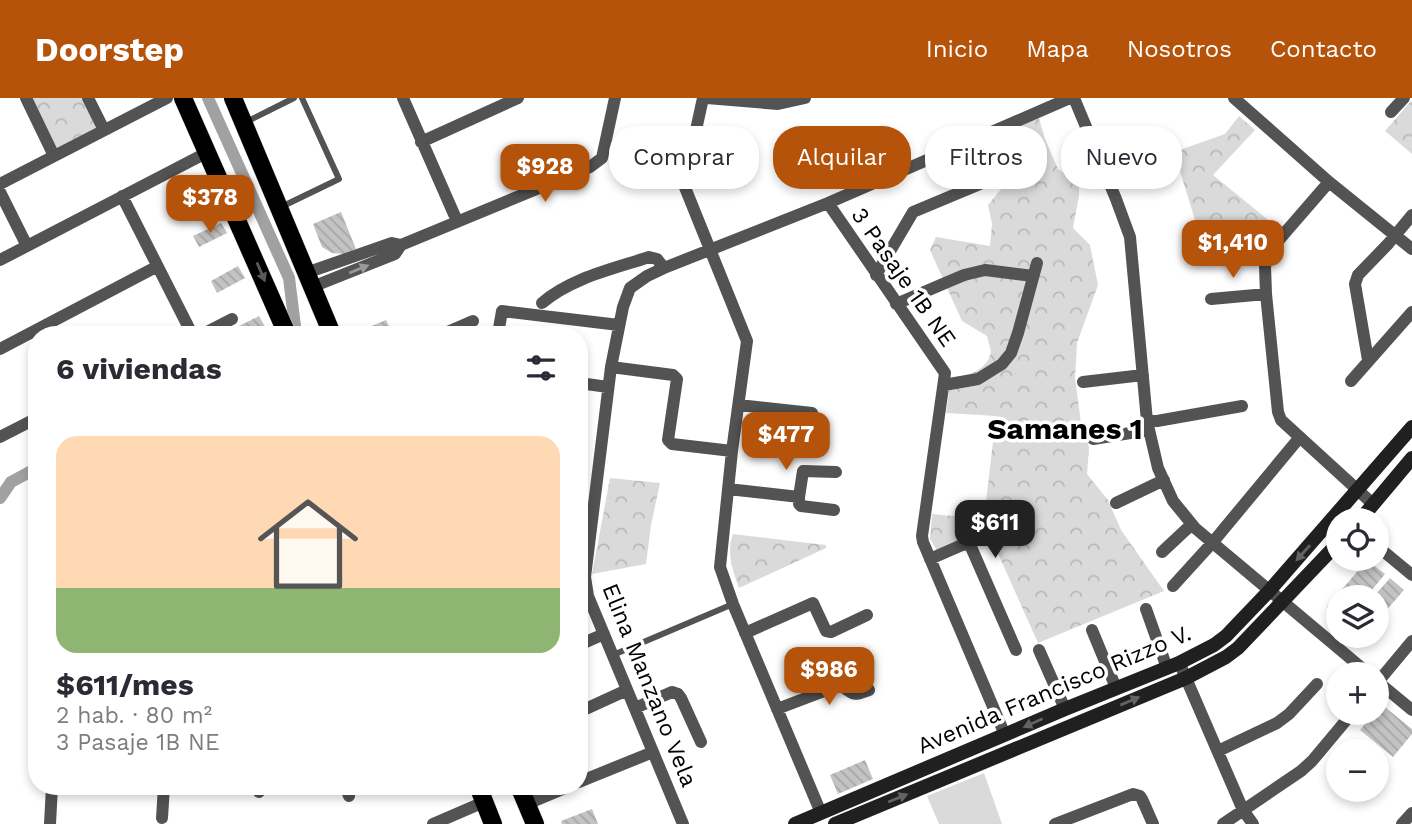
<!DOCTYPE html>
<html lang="es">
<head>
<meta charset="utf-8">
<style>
	:root { --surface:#fff; --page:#f7f7f7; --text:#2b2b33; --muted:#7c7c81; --accent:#b45309 }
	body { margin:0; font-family:"Work Sans",sans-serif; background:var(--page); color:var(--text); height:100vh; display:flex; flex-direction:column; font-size:26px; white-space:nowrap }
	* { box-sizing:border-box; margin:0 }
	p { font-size:23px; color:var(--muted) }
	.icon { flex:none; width:38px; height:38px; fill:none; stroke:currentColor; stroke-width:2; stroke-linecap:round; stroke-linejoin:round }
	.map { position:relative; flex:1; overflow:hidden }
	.panel { position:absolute; left:28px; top:228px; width:560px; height:469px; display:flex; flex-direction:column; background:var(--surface); border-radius:28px; box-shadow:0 4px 10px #0003 }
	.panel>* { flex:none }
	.guide { position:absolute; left:609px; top:28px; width:665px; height:63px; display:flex; gap:14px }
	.buttons { position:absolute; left:1326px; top:410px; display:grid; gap:14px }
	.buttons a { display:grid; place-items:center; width:63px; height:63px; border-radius:50%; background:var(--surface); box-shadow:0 4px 10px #0003; font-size:35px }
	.price { position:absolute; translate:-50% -60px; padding:0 16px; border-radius:14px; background:var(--accent); color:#fff; font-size:23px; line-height:46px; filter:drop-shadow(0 2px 4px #0008) }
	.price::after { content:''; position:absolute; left:50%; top:42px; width:21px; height:16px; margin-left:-10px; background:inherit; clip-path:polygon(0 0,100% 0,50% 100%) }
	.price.selected { background:#222; color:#fff }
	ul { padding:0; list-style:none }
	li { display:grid; align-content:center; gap:14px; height:371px; padding:0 28px }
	li span { display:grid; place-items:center; height:217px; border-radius:21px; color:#555 }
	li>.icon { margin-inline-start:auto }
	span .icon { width:126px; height:126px; fill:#fffc; stroke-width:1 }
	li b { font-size:30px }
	h2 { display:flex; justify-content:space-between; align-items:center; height:84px; padding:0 28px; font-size:30px }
	.tag { padding:0 24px; border-radius:28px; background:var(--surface); box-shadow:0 4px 10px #0003; font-size:24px; line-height:63px }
	.tag.selected { background:var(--accent); color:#fff }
	header { display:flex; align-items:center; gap:42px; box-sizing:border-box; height:98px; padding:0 35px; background:var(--accent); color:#fff }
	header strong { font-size:33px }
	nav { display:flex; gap:38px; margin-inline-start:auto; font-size:24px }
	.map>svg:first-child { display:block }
</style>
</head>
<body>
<header>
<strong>Doorstep</strong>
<nav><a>Inicio</a><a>Mapa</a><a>Nosotros</a><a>Contacto</a></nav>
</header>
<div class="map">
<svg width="1412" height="726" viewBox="0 0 1412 726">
	<defs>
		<pattern id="forest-crowns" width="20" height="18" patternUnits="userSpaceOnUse" patternTransform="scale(1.75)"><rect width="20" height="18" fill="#dadada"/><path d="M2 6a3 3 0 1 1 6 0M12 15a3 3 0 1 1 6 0" fill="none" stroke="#b9b9b9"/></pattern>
		<pattern id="building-back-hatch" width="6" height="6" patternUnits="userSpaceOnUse" patternTransform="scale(1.75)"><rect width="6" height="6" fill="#c3c3c3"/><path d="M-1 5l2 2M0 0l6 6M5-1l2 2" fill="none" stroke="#a6a6a6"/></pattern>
	</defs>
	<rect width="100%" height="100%" fill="#fff"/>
	<path fill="url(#forest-crowns)" d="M26,0H88L104,32L54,58Z
		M1412,2V56L1385,33Z
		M1038,17L1045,41L1058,71L1079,85V98L1073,130L1090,147L1098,187L1077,245L1075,280L1081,325L1089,349L1087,376L1108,402L1121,432L1164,493L1038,545L988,433L938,454L930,441L932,416L984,421L996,318L946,315L951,279C963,279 978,275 986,265C989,262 990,257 991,253L987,238L962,223L930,152L936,139L990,148L992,126L988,107L1002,90L1015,65L1010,29Z
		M1239,18L1255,32L1213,77L1278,130L1264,149L1205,154L1174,54L1225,36Z
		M610,380L660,385L651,427L646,466L592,476Z
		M733,436L826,447V450L739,490C733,473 726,454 733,436Z"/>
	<path fill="#dadada" d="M984,675L1002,726H939L927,698Z"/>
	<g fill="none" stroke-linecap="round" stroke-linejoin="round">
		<path stroke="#a1a1a1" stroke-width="12" d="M208,0L289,180L296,236
			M0,400L11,384L37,370"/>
	</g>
	<path fill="url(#building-back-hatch)" d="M201,77L211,98L184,111L174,90Z
		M341,114L356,151L344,156L332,155L322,149L313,126Z
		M221,125L227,135L199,149L193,138Z
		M238,168L245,180L217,195L211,183Z
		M259,218L269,236H235L233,231Z
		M386,222L390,230L384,232L386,236H353Z
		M1367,462L1385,476L1371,493L1375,497L1390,480L1404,492L1377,523V499H1339V519L1327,509Z
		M1381,606L1412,631V636L1393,659L1360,632L1375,614H1377V611Z
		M865,662L873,681L838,696L830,677Z
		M439,688H457L458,690L444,697Z
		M592,711L598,726H562L561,723Z"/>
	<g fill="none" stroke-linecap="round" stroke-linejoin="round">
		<g stroke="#dbdbdb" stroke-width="19">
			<path id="primary" d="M183,0L287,236
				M233,0L332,236
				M478,688L493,726
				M519,688L535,726"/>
		</g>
		<path stroke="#535353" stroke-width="6" d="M246,24L294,0
			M281,109L339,81L302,0
			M613,557L733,506"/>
		<path stroke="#535353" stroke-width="12" d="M26,0L54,58
			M88,0L104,32
			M403,0L457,123
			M703,0L684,87L747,243L732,353L720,469L733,506L821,715
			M707,0L778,6L805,0
			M1074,0L1116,101L1130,139L1147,323L1158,370L1173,403L1195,430L1369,576
			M1234,0L1329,84L1412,151
			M1391,14L1404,0
			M421,44L518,0
			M1329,84L1277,144L1269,156L1265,168L1266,196L1278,314L1281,322L1373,406
			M0,86L167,0
			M0,94L27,148
			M122,98L192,236
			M828,105L945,275L922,438L923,444L1005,637
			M0,162L208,54
			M306,175L392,145L401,147
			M876,177L913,114L980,86
			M312,189L395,156L401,147L590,69L602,60L615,0
			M1211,201L1266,196
			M542,205C571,180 613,171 649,159L657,161L664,170
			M896,206L964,177L985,172L1033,178
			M203,236L232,221
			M443,236L473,223
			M498,236L502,213L619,227
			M0,251L156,169
			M1368,262L1355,186L1358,177L1388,146L1412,117
			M611,269L673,277L677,281L668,342L672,346L732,353
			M1351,283L1412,214
			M1083,284L1143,277
			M579,285L608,289
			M944,287L978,281L1002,266L1011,255L1018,235L1037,165
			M739,307L812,315
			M1147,323H1157L1242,308
			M0,339L37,320
			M1093,341L1149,332
			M728,391L799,399L803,373L836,374
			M799,399V406L801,408L834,412
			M1116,405L1164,382
			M1377,448L1412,477
			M1162,454L1192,426
			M930,461L962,447L967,446L971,449L1016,552
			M1173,488L1213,444L1300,339
			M1146,511L1167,570
			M1092,532L1116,590
			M745,535L813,505L826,533L831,534L867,517
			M579,547L604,536
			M1039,552L1065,611
			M1182,571L1243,712L1253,726
			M1377,583L1412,612
			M1377,585L1412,543
			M635,610L672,594L678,596L681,600L701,644
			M777,611L840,587C855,596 850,599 869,592
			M579,614L627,592
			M1218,653L1277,625L1289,616L1317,586
			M579,684L653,654
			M257,688L259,694
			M345,688L349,698
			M527,706L570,688
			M162,720L164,688
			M50,726L52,688
			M433,726L484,704
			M683,726L588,498L585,479L611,269L623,209L630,190L647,178L664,170L828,105L1070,0
			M1055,726L1133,696L1140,698L1142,701L1153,726
			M1223,726L1301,673L1312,663L1353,614
			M1402,726L1412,715"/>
		<path stroke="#202020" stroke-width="14" d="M1360,422L1412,360
			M795,726L1065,611L1179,565L1214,547L1226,538L1270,492L1412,329
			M835,726L1186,580L1226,559L1238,550L1339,444"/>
		<use href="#primary" stroke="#000" stroke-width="18"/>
	</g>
	<defs><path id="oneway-solid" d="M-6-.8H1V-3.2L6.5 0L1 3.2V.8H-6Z" transform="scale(1.75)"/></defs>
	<use fill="#989898" href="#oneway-solid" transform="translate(359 171) rotate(-22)"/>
	<use fill="#595959" href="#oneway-solid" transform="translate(261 174) rotate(67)"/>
	<g fill="#636363">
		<use href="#oneway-solid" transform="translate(1303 455) rotate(132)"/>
		<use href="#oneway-solid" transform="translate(1130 603) rotate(-23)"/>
		<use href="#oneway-solid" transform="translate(1033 625) rotate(156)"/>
		<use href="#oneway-solid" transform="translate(898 700) rotate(-22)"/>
	</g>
	<g text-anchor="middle" stroke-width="7" stroke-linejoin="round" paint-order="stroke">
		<g font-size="23" fill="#000" stroke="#fff">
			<text transform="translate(904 179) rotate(55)" y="8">3 Pasaje 1B NE</text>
			<text transform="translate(650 587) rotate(68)" y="8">Elina Manzano Vela</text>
			<text transform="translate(1054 591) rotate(-23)" y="8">Avenida Francisco Rizzo V.</text>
		</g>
		<g font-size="30" font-weight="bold" fill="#000" stroke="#fff">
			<text x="1065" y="341">Samanes 1</text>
		</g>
	</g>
</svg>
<div class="buttons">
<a><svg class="icon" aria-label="locate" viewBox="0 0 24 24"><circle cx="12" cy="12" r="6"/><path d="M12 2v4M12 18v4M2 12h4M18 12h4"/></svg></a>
<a><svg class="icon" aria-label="layers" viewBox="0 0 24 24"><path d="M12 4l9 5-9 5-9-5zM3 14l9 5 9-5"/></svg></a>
<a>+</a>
<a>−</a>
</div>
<b class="price" style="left:545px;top:106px">$928</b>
<b class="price" style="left:210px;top:137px">$378</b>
<b class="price" style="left:1233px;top:182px">$1,410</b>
<b class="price" style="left:786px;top:374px">$477</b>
<b class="price selected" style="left:995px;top:462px">$611</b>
<b class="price" style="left:829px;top:609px">$986</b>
<div class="guide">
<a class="tag">Comprar</a>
<a class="tag selected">Alquilar</a>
<a class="tag">Filtros</a>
<a class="tag">Nuevo</a>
</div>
<section class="panel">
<h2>6 viviendas<svg class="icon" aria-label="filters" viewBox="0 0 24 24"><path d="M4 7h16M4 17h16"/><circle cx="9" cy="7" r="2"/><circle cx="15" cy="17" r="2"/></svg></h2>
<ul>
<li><span style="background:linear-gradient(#ffd9b3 70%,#8fb573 0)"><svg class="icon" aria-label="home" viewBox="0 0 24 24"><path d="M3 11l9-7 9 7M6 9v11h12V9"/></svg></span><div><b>$611/mes</b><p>2 hab. · 80 m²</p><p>3 Pasaje 1B NE</p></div></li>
</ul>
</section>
</div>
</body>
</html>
